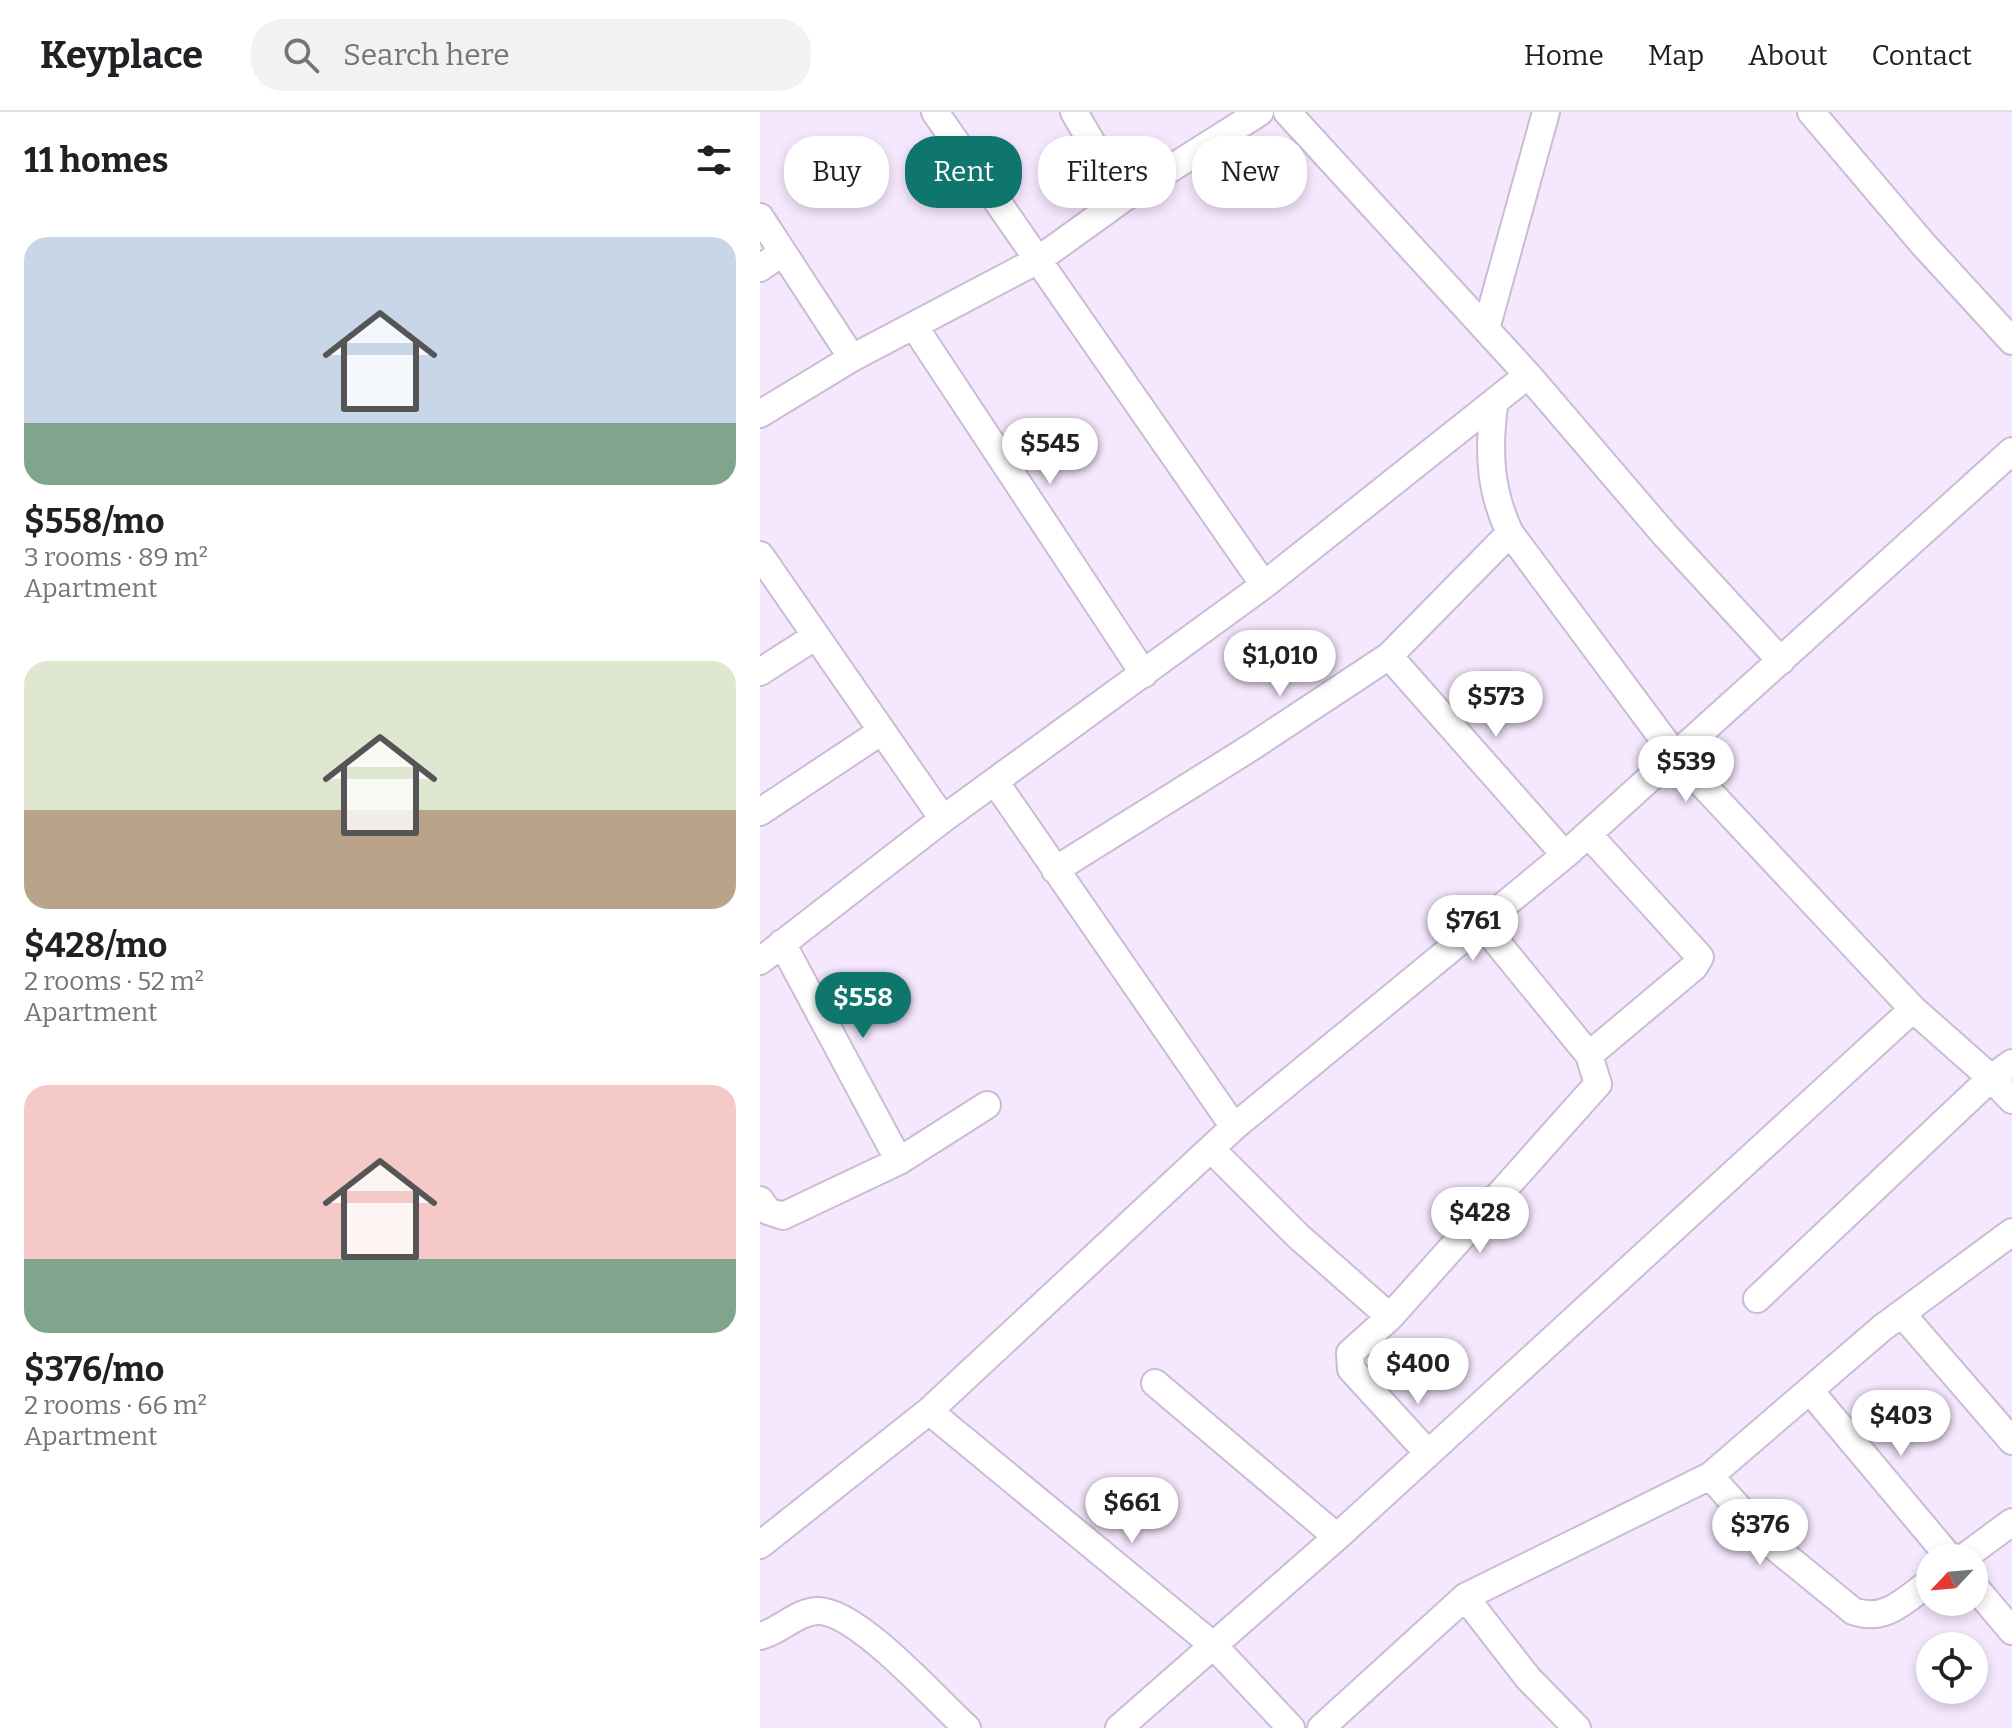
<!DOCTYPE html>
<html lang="en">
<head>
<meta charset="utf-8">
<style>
	:root { --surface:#fff; --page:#f2f2f2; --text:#202124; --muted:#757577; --line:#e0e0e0; --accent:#0f766e }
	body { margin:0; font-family:Bitter,serif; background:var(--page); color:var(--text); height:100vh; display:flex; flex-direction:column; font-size:30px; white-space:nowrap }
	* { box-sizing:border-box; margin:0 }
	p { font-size:26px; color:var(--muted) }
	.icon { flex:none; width:44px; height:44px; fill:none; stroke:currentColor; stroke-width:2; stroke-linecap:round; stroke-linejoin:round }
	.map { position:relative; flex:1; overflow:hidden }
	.drawer { display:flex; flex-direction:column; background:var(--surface); width:760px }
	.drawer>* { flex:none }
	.guide { position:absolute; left:24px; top:24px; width:760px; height:72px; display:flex; gap:16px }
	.needle { width:52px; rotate:244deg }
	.buttons { position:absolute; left:1156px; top:1432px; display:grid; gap:16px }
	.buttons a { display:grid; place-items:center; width:72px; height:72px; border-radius:50%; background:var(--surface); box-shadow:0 4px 12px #0003; font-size:40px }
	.price { position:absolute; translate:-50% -68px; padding:0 18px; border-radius:28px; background:#fff; color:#222; font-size:26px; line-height:52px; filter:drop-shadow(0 2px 4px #0008) }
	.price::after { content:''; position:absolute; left:50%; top:48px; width:24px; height:18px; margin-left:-12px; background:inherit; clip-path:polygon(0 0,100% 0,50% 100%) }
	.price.on { background:var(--accent); color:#fff }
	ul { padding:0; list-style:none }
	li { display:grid; align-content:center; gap:16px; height:424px; padding:0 24px }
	li span { display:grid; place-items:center; height:248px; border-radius:24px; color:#555 }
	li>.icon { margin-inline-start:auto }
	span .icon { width:144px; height:144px; fill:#fffc; stroke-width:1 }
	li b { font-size:34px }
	h2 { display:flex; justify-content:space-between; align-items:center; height:96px; padding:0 24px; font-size:34px }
	.tag { padding:0 28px; border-radius:32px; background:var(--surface); box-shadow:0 4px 12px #0003; font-size:28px; line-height:72px }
	.tag.on { background:var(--accent); color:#fff }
	header { display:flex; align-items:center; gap:48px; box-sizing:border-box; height:112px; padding:0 40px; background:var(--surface); border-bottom:2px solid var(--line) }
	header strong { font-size:38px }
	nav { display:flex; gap:44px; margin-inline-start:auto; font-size:28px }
	.search { width:560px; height:72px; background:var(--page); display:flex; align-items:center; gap:20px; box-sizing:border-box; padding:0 28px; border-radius:32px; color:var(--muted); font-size:30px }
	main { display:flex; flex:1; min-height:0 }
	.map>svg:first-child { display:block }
</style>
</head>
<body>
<header>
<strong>Keyplace</strong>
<div class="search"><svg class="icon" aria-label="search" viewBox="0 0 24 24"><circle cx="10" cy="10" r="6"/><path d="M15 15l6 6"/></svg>Search here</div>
<nav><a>Home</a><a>Map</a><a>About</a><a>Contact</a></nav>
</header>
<main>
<section class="drawer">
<h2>11 homes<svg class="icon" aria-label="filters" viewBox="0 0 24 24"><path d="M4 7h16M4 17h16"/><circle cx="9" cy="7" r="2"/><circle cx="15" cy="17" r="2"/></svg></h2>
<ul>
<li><span style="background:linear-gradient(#c9d6e8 75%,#7fa58c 0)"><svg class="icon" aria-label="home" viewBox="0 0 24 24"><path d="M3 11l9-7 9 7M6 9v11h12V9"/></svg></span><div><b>$558/mo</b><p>3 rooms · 89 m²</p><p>Apartment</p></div></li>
<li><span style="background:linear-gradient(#dfe7d0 60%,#b9a48a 0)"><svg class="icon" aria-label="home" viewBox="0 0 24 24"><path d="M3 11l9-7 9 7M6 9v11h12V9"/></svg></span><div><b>$428/mo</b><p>2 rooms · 52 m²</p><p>Apartment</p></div></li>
<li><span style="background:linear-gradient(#f6c9c9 70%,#7fa58c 0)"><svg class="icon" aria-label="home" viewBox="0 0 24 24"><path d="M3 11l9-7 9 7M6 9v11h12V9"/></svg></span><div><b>$376/mo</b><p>2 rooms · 66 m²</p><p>Apartment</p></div></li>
</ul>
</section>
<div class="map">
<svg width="1252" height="1616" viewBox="0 0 1252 1616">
	<rect width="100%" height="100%" fill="#f5e7fd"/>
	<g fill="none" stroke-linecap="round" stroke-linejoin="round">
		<g stroke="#cbbbd5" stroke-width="30">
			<path id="minor" d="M175,0L504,473
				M314,0L364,86L500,0
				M1051,0L1163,132L1252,229
				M0,105L92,246
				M0,156L23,140
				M154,214L384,562
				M726,217L786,0
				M768,263L905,423L1021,549
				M734,294C728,340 730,379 750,421L915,643L1153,897L1231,966L1252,951
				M0,302L92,246L278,148L364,86
				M0,443L183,707
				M629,544L805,743
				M0,560L56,524
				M236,671L474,1015
				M0,700L122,619
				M828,722L940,845L934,855L829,943
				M295,758L490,636L629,544L750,421
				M22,831L139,1049
				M0,849L183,707L504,473L768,263L527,0
				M451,1037L538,1124L630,1205
				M0,1088L8,1099L23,1104L139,1049L227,993
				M997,1187L1231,966L1252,988
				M1142,1202L1252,1329
				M395,1271L577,1425
				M1051,1280L1190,1446
				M169,1299L454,1534L531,1616
				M667,1340L591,1257L590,1241L630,1205L838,972L829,943L722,812
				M950,1364L1011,1432L1093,1499C1125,1511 1145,1488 1170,1470
				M0,1433L169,1299L474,1015L805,743L1252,339
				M1203,1446L1252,1410
				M1214,1474L1252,1519
				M705,1485L768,1566L817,1616
				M0,1524C19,1520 36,1500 57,1499C96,1497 176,1588 207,1616
				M359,1616L577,1425L1153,897
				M561,1616L705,1485L950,1364L1122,1216L1252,1120"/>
		</g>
		<use href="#minor" stroke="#fff" stroke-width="26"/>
	</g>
</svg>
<div class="buttons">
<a><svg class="needle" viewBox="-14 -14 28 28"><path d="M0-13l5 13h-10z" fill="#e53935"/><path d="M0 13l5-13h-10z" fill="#757577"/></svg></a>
<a><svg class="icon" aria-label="locate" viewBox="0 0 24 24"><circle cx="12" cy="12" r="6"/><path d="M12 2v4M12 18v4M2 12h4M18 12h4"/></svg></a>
</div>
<b class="price" style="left:290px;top:374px">$545</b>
<b class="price" style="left:520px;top:586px">$1,010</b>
<b class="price" style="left:736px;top:627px">$573</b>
<b class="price" style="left:926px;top:692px">$539</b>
<b class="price" style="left:713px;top:851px">$761</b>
<b class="price on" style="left:103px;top:928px">$558</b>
<b class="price" style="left:720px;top:1143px">$428</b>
<b class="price" style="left:658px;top:1294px">$400</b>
<b class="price" style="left:1141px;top:1346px">$403</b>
<b class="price" style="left:372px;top:1433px">$661</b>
<b class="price" style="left:1000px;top:1455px">$376</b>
<div class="guide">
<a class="tag">Buy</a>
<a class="tag on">Rent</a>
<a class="tag">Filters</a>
<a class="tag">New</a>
</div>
</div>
</main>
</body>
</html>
